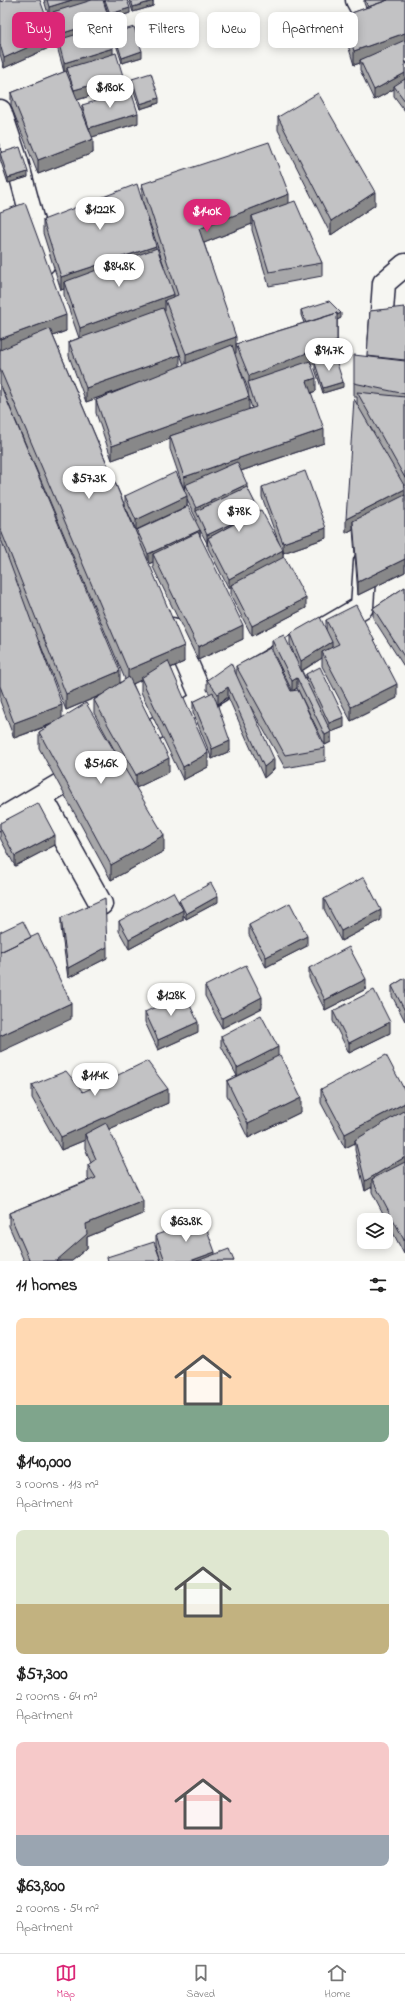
<!DOCTYPE html>
<html lang="en">
<head>
<meta charset="utf-8">
<style>
	:root { --surface:#fff; --page:#f6f6f6; --text:#222; --muted:#767676; --line:#e0e0e0; --accent:#db2777 }
	body { margin:0; font-family:"Indie Flower",sans-serif; background:var(--page); color:var(--text); height:100vh; display:flex; flex-direction:column; font-size:15px; white-space:nowrap }
	* { box-sizing:border-box; margin:0 }
	p { font-size:13px; color:var(--muted) }
	.icon { flex:none; width:22px; height:22px; fill:none; stroke:currentColor; stroke-width:2; stroke-linecap:round; stroke-linejoin:round }
	.map { position:relative; height:1261px; overflow:hidden }
	.sheet { display:flex; flex-direction:column; background:var(--surface); flex:1 }
	.sheet>* { flex:none }
	.hud { position:absolute; left:12px; top:12px; width:381px; height:36px; display:flex; gap:8px }
	.buttons { position:absolute; left:357px; top:1213px; display:grid; gap:8px }
	.buttons a { display:grid; place-items:center; width:36px; height:36px; border-radius:8px; background:var(--surface); box-shadow:0 2px 10px #0003; font-size:20px }
	.price { position:absolute; translate:-50% -34px; padding:0 9px; border-radius:14px; background:#fff; color:#222; font-size:13px; line-height:26px; filter:drop-shadow(0 1px 2px #0008) }
	.price::after { content:''; position:absolute; left:50%; top:24px; width:12px; height:9px; margin-left:-6px; background:inherit; clip-path:polygon(0 0,100% 0,50% 100%) }
	.price.on { background:var(--accent); color:#fff }
	ul { padding:0; list-style:none }
	li { display:grid; align-content:center; gap:8px; height:212px; padding:0 16px }
	li span { display:grid; place-items:center; height:124px; border-radius:8px; color:#555 }
	li>.icon { margin-inline-start:auto }
	span .icon { width:72px; height:72px; fill:#fffc; stroke-width:1 }
	li b { font-size:17px }
	h2 { display:flex; justify-content:space-between; align-items:center; height:48px; padding:0 16px; font-size:17px }
	.chip { padding:0 14px; border-radius:8px; background:var(--surface); box-shadow:0 2px 10px #0003; font-size:14px; line-height:36px }
	.chip.on { background:var(--accent); color:#fff }
	.dock { display:flex; justify-content:space-around; align-items:center; height:56px; border-top:1px solid var(--line); background:var(--surface); font-size:11px; color:var(--muted) }
	.dock a { display:grid; justify-items:center; gap:2px }
	.dock .on { color:var(--accent) }
	.map>svg:first-child { display:block }
</style>
</head>
<body>
<div class="map">
<svg width="405" height="1261" viewBox="0 0 405 1261">
	<rect width="100%" height="100%" fill="#f6f6f2"/>
	<filter id="ink" filterUnits="userSpaceOnUse"><feTurbulence type="fractalNoise" baseFrequency=".025" numOctaves="2"/><feDisplacementMap in="SourceGraphic" scale="8" xChannelSelector="R" yChannelSelector="G"/><feConvolveMatrix kernelMatrix="1 2 1 2 8 2 1 2 1" color-interpolation-filters="sRGB"/></filter>
	<g filter="url(#ink)">
		<g fill="none" stroke-linecap="round" stroke-linejoin="round">
			<g stroke="#22223b" stroke-width="25">
				<path id="street" d="M357,0L388,57L405,81
					M0,111L17,162L44,263
					M380,339L384,283L405,265
					M172,629L203,700
					M249,673L362,607L365,562
					M41,796L101,904
					M0,820L219,691"/>
			</g>
			<use href="#street" stroke="#f6f6f2" stroke-width="22"/>
		</g>
		<path fill="#a7a7a9" stroke="#22223b" fill-rule="evenodd" d="M0,0L53,46L4,68L0,54Z
			M44,0H103L109,29L108,30L113,54L123,86L77,100L82,113V105L138,123L92,137L93,153L38,174L11,106V93L64,72L58,50V40H59L53,22V16L49,17Z
			M104,0H127L130,13L110,20Z
			M129,0H153V6L133,12Z
			M364,0H405V111L394,96V89L374,100L360,70V63L354,65L343,29V16L366,8L364,3Z
			M114,33L142,57L122,63L114,38Z
			M132,79L159,103L140,109L132,85Z
			M278,117L375,205L331,235L278,130Z
			M0,153L28,177L8,183L0,159Z
			M142,184L289,203L322,263V276L269,286L252,230V224L204,243L236,344L304,323L301,315V310L341,318L337,320V355L311,365L316,391L311,393L324,443L241,471L247,488L259,511L280,546L262,497V487L326,538L283,553V552V558L306,608L252,636L231,596V588L229,589L208,548V545L200,530V537L243,639L198,660L153,567V562L149,564L184,662L171,668L208,767L183,780L141,692V680L133,684L169,772L136,788L164,851L111,880L39,748V732L51,725L14,738L0,701V212L66,331L53,336L125,506V496L183,487L170,449V439L112,460L96,413V400L139,383L86,402L69,356V342L79,338L64,295V289L61,290L43,233V220L156,248L164,266L142,200ZM174,338L184,365L180,366ZM237,361L248,389V396L252,408L249,409ZM1,386L125,679L120,683ZM187,500L196,518V521L137,530V536L126,508L136,530L187,506ZM39,641L66,710L100,696L94,700V713L121,762L62,718Z
			M405,308V572L358,595L353,529L346,533L357,404V397H354V383L367,357L370,311Z
			M315,363L343,387L323,393L315,369Z
			M405,587V668L373,618V608Z
			M326,620L397,698L351,721L322,666V658L302,671L306,679V674L344,727L331,732V742L325,745L297,688L292,691L272,650V640L296,659L290,644V634L326,631Z
			M236,666L291,691L325,748V761L285,768L248,702L274,769L264,778L228,697L218,704L217,703L230,751L212,759L193,712V702L210,694L207,690V680L236,675Z
			M0,823L55,845L15,866L0,838Z
			M324,899L381,920L341,941L324,909Z
			M179,900L218,902L186,919L183,914V920L129,949L119,931V921L179,902Z
			M61,918L107,958L68,978L61,928Z
			M249,925L307,946L266,967L249,935Z
			M309,968L366,989L325,1010L309,978Z
			M405,978V1021L392,996V986Z
			M205,986L262,1008L222,1028L205,996Z
			M333,1011L390,1033L349,1053L333,1021Z
			M145,1012L198,1032L158,1050L145,1022Z
			M221,1036L278,1056L301,1112L248,1138L227,1095V1081L237,1076L221,1046Z
			M32,1085L168,1103L109,1129L143,1214L87,1237V1248L72,1261H24L9,1226V1213L89,1180L88,1179V1165L91,1163L85,1148V1140L61,1150L32,1098Z
			M321,1089L405,1091V1253L404,1254L372,1192V1187L365,1191L355,1150V1143L345,1148L321,1103Z
			M156,1235L215,1255L234,1261H161L156,1245Z"/>
		<path fill="#888889" stroke="#22223b" d="M72,0H98L53,12V16L49,17V7Z
			M153,1V6L133,12V7Z
			M130,8V13L110,20V14Z
			M109,19V29L60,44V34Z
			M405,33V46L360,60V63L354,65V51Z
			M53,36V46L4,68V58Z
			M113,48V58L67,68V72L64,73V63Z
			M142,51V57L122,63V58Z
			M405,73V83L394,86V89L374,100V90Z
			M123,76V86L74,101V90Z
			M159,98V103L140,109V104Z
			M138,113V123L89,138V128Z
			M93,139V153L38,174V160Z
			M28,172V177L8,183V178Z
			M375,192V205L331,235V221Z
			M289,194V210L252,216V224L199,245V229Z
			M156,246V259L64,282V289L61,290V277Z
			M174,294V308L165,300V311L80,341V328Z
			M341,313V318L337,320V355L250,389L249,383V376L309,329Z
			M66,315V331L0,355V339Z
			M236,337V353L186,370V354Z
			M180,355V368L86,402V388Z
			M316,378V391L307,394V381Z
			M343,382V387L323,393V388Z
			M249,397V411L170,436V439L112,460V446Z
			M324,429V443L187,489L185,485L184,490V477Z
			M247,484V494L196,512V508Z
			M405,489V502L353,521V529L346,533V519Z
			M187,496V506L136,530V520Z
			M254,513L208,538L207,546V535Z
			M326,528V538L283,553V543Z
			M200,530V540L153,554V562L148,564V554Z
			M283,550V560L231,585V588L229,589V579Z
			M405,559V572L358,595V582Z
			M306,598V608L252,636V626Z
			M243,625V639L198,660V647Z
			M332,642V653L322,652V658L301,671V661Z
			M184,646V662L142,680L141,678V680L128,686V670Z
			M120,671V687L66,710V694Z
			M297,678V688L292,691V681Z
			M397,684V698L351,721V707Z
			M228,687V697L218,704V694Z
			M62,705V720L14,738V723Z
			M344,717V727L331,732V742L325,745V735L329,733V723Z
			M230,741V751L212,759V749Z
			M208,753V767L183,780V767Z
			M169,758V772L136,788V775Z
			M274,759V769L264,778V767Z
			M55,835V845L15,866V856Z
			M164,835V851L111,880V865Z
			M218,896V902L186,919V914Z
			M183,910V920L129,949V939Z
			M381,910V920L341,941V931Z
			M307,936V946L266,967V957Z
			M107,947V958L68,978V968Z
			M366,979V989L325,1010V1000Z
			M262,997V1008L222,1028V1018Z
			M71,1003V1019L0,1052V1036Z
			M198,1022V1032L158,1050V1040Z
			M390,1022V1033L349,1053V1043Z
			M278,1047V1058L237,1078V1068Z
			M168,1089V1103L87,1139L85,1134V1140L61,1150V1137Z
			M301,1098V1112L248,1138V1124Z
			M405,1103V1116L355,1140V1143L345,1148V1134Z
			M405,1157V1167L372,1179V1187L365,1191V1181Z
			M143,1201V1214L87,1237V1248L72,1261H56L86,1224Z
			M404,1240H405V1253L404,1254Z
			M215,1252V1261H190Z"/>
		<path fill="#c2c2c4" stroke="#22223b" d="M6,0H40L53,36L4,58L0,44V2Z
			M47,0H72L49,7Z
			M92,0H103L109,19L60,34L53,12Z
			M105,0H127L130,8L110,14Z
			M131,0H153V1L133,7Z
			M365,0H388L368,7Z
			M388,0H405V33L354,51L343,16Z
			M107,25L113,48L64,63L58,40Z
			M134,27L142,51L122,58L114,33Z
			M405,40V73L374,90L360,60Z
			M116,53L123,76L74,90L67,68Z
			M66,71L93,139L38,160L11,93Z
			M151,73L159,98L140,104L132,79Z
			M405,79V101L394,86Z
			M131,91L138,113L89,128L82,105Z
			M318,93L375,192L331,221L278,117Z
			M269,142L289,194L199,229L236,337L186,354L165,300L178,295L142,184Z
			M20,147L28,172L8,178L0,153Z
			M137,184L156,246L61,277L43,220Z
			M295,201L322,263L269,272L252,216Z
			M25,203L66,315L0,339V212Z
			M157,248L174,294L80,328L64,282Z
			M329,301L341,313L337,315V313L306,323L301,310Z
			M404,307L405,308V360L367,356L370,311Z
			M163,308L180,355L86,388L69,342Z
			M337,313V341L249,376L236,344Z
			M50,329L184,646L128,670L0,369V350Z
			M232,345L249,397L112,446L96,400Z
			M354,355L405,361V394L354,383Z
			M335,357L343,382L323,388L315,363Z
			M310,361L316,378L307,381L324,429L184,477L170,436L256,407L248,382Z
			M0,384L120,671L66,694L0,528Z
			M357,392L405,397V478Z
			M354,399L405,487V489L346,519Z
			M237,462L247,484L196,508L185,485Z
			M305,471L326,528L283,543L262,487Z
			M176,472L187,496L136,520L125,496Z
			M247,487L259,511L261,510L283,550L229,579L208,538L254,513L207,535L196,511Z
			M405,495V559L358,582L353,521Z
			M188,506L200,530L148,554L137,530Z
			M198,532L243,625L198,647L153,554Z
			M0,539H1L62,705L14,723L0,686Z
			M284,557L306,598L252,626L231,585Z
			M405,587V658L373,608Z
			M356,605L397,684L351,707L322,652L339,644L326,620Z
			M320,617L332,642L301,661L290,634Z
			M284,635L331,732L325,735L297,678L292,681L272,640Z
			M270,648L291,691L298,690L325,748L285,755L236,666Z
			M168,661L208,753L183,767L141,678Z
			M231,663L274,759L264,767L228,687L218,694L207,680Z
			M320,667L344,717L329,723L306,674Z
			M129,677L169,758L136,775L94,700Z
			M213,692L230,741L212,749L193,702Z
			M86,703L164,835L111,865L39,732Z
			M38,803L55,835L15,856L0,828V823Z
			M364,877L381,910L341,931L324,899Z
			M211,883L218,896L186,914L179,900Z
			M173,892L183,910L129,939L119,921Z
			M105,898L107,947L68,968L61,918Z
			M290,903L307,936L266,957L249,925Z
			M23,921L31,937L0,952V932Z
			M38,934L71,1003L0,1036V952Z
			M349,947L366,979L325,1000L309,968Z
			M246,965L262,997L222,1018L205,986Z
			M405,978V1011L392,986Z
			M374,990L390,1022L349,1043L333,1011Z
			M184,993L198,1022L158,1040L145,1012Z
			M261,1015L278,1047L237,1068L221,1036Z
			M280,1055L301,1098L248,1124L227,1081Z
			M386,1055L405,1091V1103L345,1134L321,1089Z
			M147,1061L168,1089L61,1137L32,1085L66,1071L83,1092Z
			M405,1110V1157L365,1181L355,1140Z
			M106,1123L143,1201L86,1224L87,1234L56,1261H30L9,1213L96,1178L88,1165L96,1159L85,1134Z
			M405,1162V1240H404L372,1179Z
			M203,1219L215,1252L190,1261H165L156,1235Z
			M154,1242L161,1261H108L107,1257Z
			M229,1249L234,1261H197Z"/>
	</g>
</svg>
<div class="buttons">
<a><svg class="icon" aria-label="layers" viewBox="0 0 24 24"><path d="M12 4l9 5-9 5-9-5zM3 14l9 5 9-5"/></svg></a>
</div>
<b class="price" style="left:110px;top:109px">$180K</b>
<b class="price" style="left:100px;top:231px">$122K</b>
<b class="price on" style="left:207px;top:233px">$140K</b>
<b class="price" style="left:119px;top:288px">$84.8K</b>
<b class="price" style="left:329px;top:372px">$91.7K</b>
<b class="price" style="left:89px;top:500px">$57.3K</b>
<b class="price" style="left:239px;top:533px">$78K</b>
<b class="price" style="left:101px;top:785px">$51.6K</b>
<b class="price" style="left:171px;top:1017px">$128K</b>
<b class="price" style="left:95px;top:1097px">$114K</b>
<b class="price" style="left:186px;top:1243px">$63.8K</b>
<div class="hud">
<a class="chip on">Buy</a>
<a class="chip">Rent</a>
<a class="chip">Filters</a>
<a class="chip">New</a>
<a class="chip">Apartment</a>
</div>
</div>
<section class="sheet">
<h2>11 homes<svg class="icon" aria-label="filters" viewBox="0 0 24 24"><path d="M4 7h16M4 17h16"/><circle cx="9" cy="7" r="2"/><circle cx="15" cy="17" r="2"/></svg></h2>
<ul>
<li><span style="background:linear-gradient(#ffd9b3 70%,#7fa58c 0)"><svg class="icon" aria-label="home" viewBox="0 0 24 24"><path d="M3 11l9-7 9 7M6 9v11h12V9"/></svg></span><div><b>$140,000</b><p>3 rooms · 113 m²</p><p>Apartment</p></div></li>
<li><span style="background:linear-gradient(#dfe7d0 60%,#c2b280 0)"><svg class="icon" aria-label="home" viewBox="0 0 24 24"><path d="M3 11l9-7 9 7M6 9v11h12V9"/></svg></span><div><b>$57,300</b><p>2 rooms · 64 m²</p><p>Apartment</p></div></li>
<li><span style="background:linear-gradient(#f6c9c9 75%,#9aa5b1 0)"><svg class="icon" aria-label="home" viewBox="0 0 24 24"><path d="M3 11l9-7 9 7M6 9v11h12V9"/></svg></span><div><b>$63,800</b><p>2 rooms · 54 m²</p><p>Apartment</p></div></li>
</ul>
</section>
<nav class="dock">
<a class="on"><svg class="icon" aria-label="map" viewBox="0 0 24 24"><path d="M3 6l6-2 6 2 6-2v14l-6 2-6-2-6 2zM9 4v14M15 6v14"/></svg>Map</a>
<a><svg class="icon" aria-label="saved" viewBox="0 0 24 24"><path d="M7 4h10v16l-5-4-5 4z"/></svg>Saved</a>
<a><svg class="icon" aria-label="home" viewBox="0 0 24 24"><path d="M3 11l9-7 9 7M6 9v11h12V9"/></svg>Home</a>
</nav>
</body>
</html>
